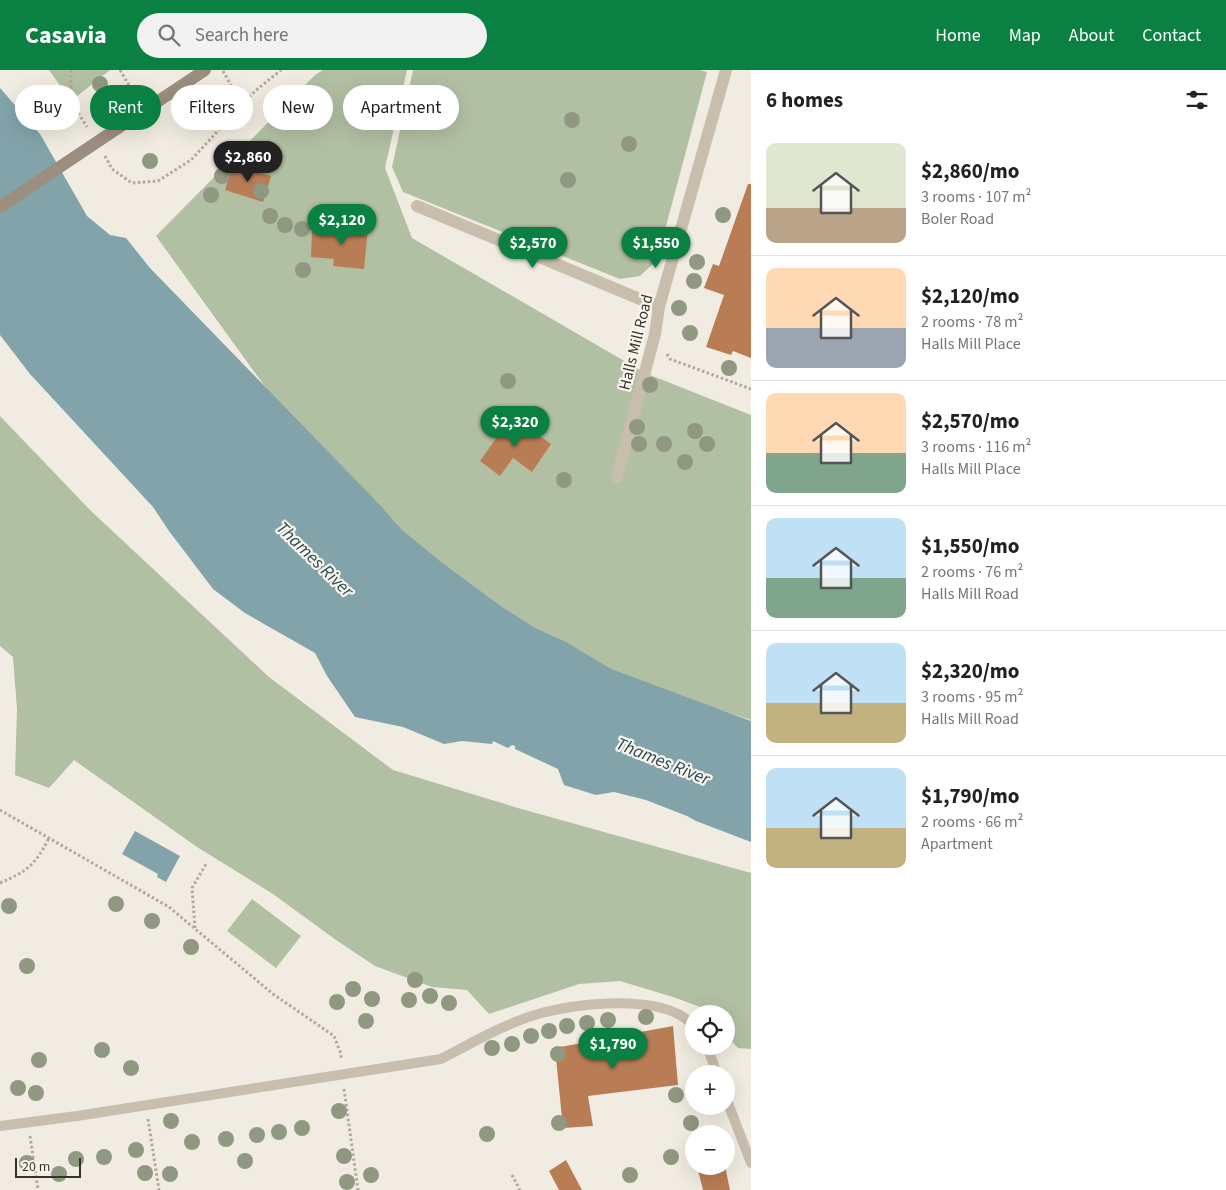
<!DOCTYPE html>
<html lang="en">
<head>
<meta charset="utf-8">
<style>
	:root { --surface:#fff; --page:#f2f2f2; --text:#202124; --muted:#757577; --line:#e0e0e0; --accent:#0b8043 }
	body { margin:0; font-family:"Source Sans 3",sans-serif; background:var(--page); color:var(--text); height:100vh; display:flex; flex-direction:column; font-size:19px; white-space:nowrap }
	* { box-sizing:border-box; margin:0 }
	p { font-size:16px; color:var(--muted) }
	.icon { flex:none; width:28px; height:28px; fill:none; stroke:currentColor; stroke-width:2; stroke-linecap:round; stroke-linejoin:round }
	.map { position:relative; flex:1; overflow:hidden }
	.drawer { display:flex; flex-direction:column; background:var(--surface); width:475px }
	.drawer>* { flex:none }
	.guide { position:absolute; left:15px; top:15px; width:475px; height:45px; display:flex; gap:10px }
	.tools { position:absolute; left:685px; top:935px; display:grid; gap:10px }
	.tools a { display:grid; place-items:center; width:50px; height:50px; border-radius:50%; background:var(--surface); box-shadow:0 5px 20px #0002; font-size:25px }
	.scale { position:absolute; left:15px; bottom:12px; width:66px; box-sizing:border-box; padding-left:5px; border:2px solid #37312b; border-top:0; font-size:14px; line-height:18px; white-space:nowrap; color:#37312b; -webkit-text-stroke:4px #f9f5ed; paint-order:stroke }
	.price { position:absolute; translate:-50% -42px; padding:0 11px; border-radius:18px; background:var(--accent); color:#fff; font-size:16px; line-height:32px; filter:drop-shadow(0 1px 2px #0008) }
	.price::after { content:''; position:absolute; left:50%; top:30px; width:15px; height:11px; margin-left:-8px; background:inherit; clip-path:polygon(0 0,100% 0,50% 100%) }
	.price.on { background:#222; color:#fff }
	ul { padding:0; list-style:none }
	li { display:flex; align-items:center; gap:15px; height:125px; padding:0 15px }
	li+li { border-top:1px solid var(--line) }
	li span { display:grid; place-items:center; flex:none; width:140px; height:100px; border-radius:10px; color:#555 }
	li>.icon { margin-inline-start:auto }
	span .icon { width:60px; height:60px; fill:#fffc; stroke-width:1 }
	li b { font-size:21px }
	h2 { display:flex; justify-content:space-between; align-items:center; height:60px; padding:0 15px; font-size:21px }
	.pill { padding:0 18px; border-radius:22px; background:var(--surface); box-shadow:0 5px 20px #0002; font-size:18px; line-height:45px }
	.pill.on { background:var(--accent); color:#fff }
	header { display:flex; align-items:center; gap:30px; box-sizing:border-box; height:70px; padding:0 25px; background:var(--accent); color:#fff }
	header strong { font-size:24px }
	nav { display:flex; gap:28px; margin-inline-start:auto; font-size:18px }
	.search { width:350px; height:45px; background:var(--page); display:flex; align-items:center; gap:12px; box-sizing:border-box; padding:0 18px; border-radius:28px; color:var(--muted); font-size:19px }
	main { display:flex; flex:1; min-height:0 }
	.map>svg:first-child { display:block }
</style>
</head>
<body>
<header>
<strong>Casavia</strong>
<div class="search"><svg class="icon" aria-label="search" viewBox="0 0 24 24"><circle cx="10" cy="10" r="6"/><path d="M15 15l6 6"/></svg>Search here</div>
<nav><a>Home</a><a>Map</a><a>About</a><a>Contact</a></nav>
</header>
<main>
<div class="map">
<svg width="751" height="1120" viewBox="0 0 751 1120">
	<rect width="100%" height="100%" fill="#f1ece1"/>
	<path fill="#b1bfa2" d="M49,0H110L71,31Z
		M323,0H407L385,98L412,168L645,303L751,345V650L628,609L427,518L274,329L156,166L315,5Z
		M413,0H700L707,2L657,190L640,206L620,209L403,122L392,97Z
		M0,346L91,441L269,607L393,700L518,738L751,803V979L738,978L726,965V944H708L703,938L673,927L620,911L579,914L489,944L467,920L432,917L375,896L336,870L273,824L197,777L74,690L49,718L15,705L17,639L13,587L0,576Z
		M252,829L301,866L276,898L227,861Z"/>
	<path fill="#83a3ab" d="M0,18L40,64L87,146L110,165L126,168L150,198L379,434L401,459L441,492L502,537L535,558L566,572L611,599L751,651V772L696,751L687,746L646,730L614,722L596,725L564,715L558,699L515,679V676L512,675L508,678L493,671L492,674L462,671L444,674L403,657L355,647L327,606L315,583L245,543L213,519L169,461L153,437L30,304L0,265Z
		M135,761L180,786L166,812L157,807L158,804L122,784Z"/>
	<path fill="#b97d56" d="M233,94L271,106L263,132L225,120Z
		M748,114H751V288L733,281L731,285L706,277L724,225L704,218L713,194L719,196Z
		M336,155L368,158L364,199L333,196L334,189L311,187L312,162L327,163V157H336Z
		M512,346L551,374L532,402L513,388L500,406L480,391Z
		M673,956L678,1015L588,1026L593,1056L563,1058L555,978Z
		M566,1090L582,1120H559L549,1101Z
		M697,1096H725L730,1120H703Z"/>
	<g fill="none" stroke-linecap="round" stroke-linejoin="round">
		<path stroke="#b4a898" stroke-width="3" stroke-dasharray="2.5 2.5" stroke-linecap="butt" d="M71,0V31L87,57
			M120,0L134,24
			M223,1L242,35
			M105,86L112,99L132,113L158,111L191,90L255,21L281,0
			M667,284L670,289L751,319
			M0,740L169,837L273,924L334,966L341,984V990
			M0,813C28,801 35,795 49,768
			M195,858L192,818L206,794
			M344,1019L358,1120
			M148,1049L159,1120
			M30,1066L38,1120
			M512,1105L520,1120"/>
		<path stroke="#c8beae" stroke-width="10" d="M707,976L717,1004
			M726,1028L751,1093
			M0,1056L77,1046L441,989C472,973 504,954 538,944C576,933 668,922 694,957"/>
		<path stroke="#c8beae" stroke-width="12" d="M417,136L659,237
			M617,407L655,264L659,237L726,0"/>
		<path stroke="#9c8e7f" stroke-width="12" d="M124,54L205,0"/>
		<path stroke="#9c8e7f" stroke-width="12" d="M0,137L124,54"/>
	</g>
	<g fill="#919881">
		<circle cx="100" cy="14" r="8"/>
		<circle cx="572" cy="50" r="8"/>
		<circle cx="629" cy="74" r="8"/>
		<circle cx="238" cy="88" r="8"/>
		<circle cx="150" cy="91" r="8"/>
		<circle cx="222" cy="106" r="8"/>
		<circle cx="568" cy="110" r="8"/>
		<circle cx="261" cy="121" r="8"/>
		<circle cx="211" cy="125" r="8"/>
		<circle cx="723" cy="145" r="8"/>
		<circle cx="270" cy="146" r="8"/>
		<circle cx="285" cy="155" r="8"/>
		<circle cx="302" cy="159" r="8"/>
		<circle cx="697" cy="192" r="8"/>
		<circle cx="303" cy="200" r="8"/>
		<circle cx="694" cy="211" r="8"/>
		<circle cx="679" cy="238" r="8"/>
		<circle cx="690" cy="263" r="8"/>
		<circle cx="729" cy="298" r="8"/>
		<circle cx="508" cy="311" r="8"/>
		<circle cx="650" cy="315" r="8"/>
		<circle cx="637" cy="357" r="8"/>
		<circle cx="695" cy="361" r="8"/>
		<circle cx="639" cy="374" r="8"/>
		<circle cx="664" cy="374" r="8"/>
		<circle cx="707" cy="374" r="8"/>
		<circle cx="685" cy="392" r="8"/>
		<circle cx="564" cy="410" r="8"/>
		<circle cx="116" cy="834" r="8"/>
		<circle cx="9" cy="836" r="8"/>
		<circle cx="152" cy="851" r="8"/>
		<circle cx="191" cy="877" r="8"/>
		<circle cx="27" cy="896" r="8"/>
		<circle cx="415" cy="910" r="8"/>
		<circle cx="353" cy="919" r="8"/>
		<circle cx="430" cy="926" r="8"/>
		<circle cx="372" cy="929" r="8"/>
		<circle cx="409" cy="930" r="8"/>
		<circle cx="337" cy="932" r="8"/>
		<circle cx="449" cy="933" r="8"/>
		<circle cx="646" cy="947" r="8"/>
		<circle cx="608" cy="950" r="8"/>
		<circle cx="366" cy="951" r="8"/>
		<circle cx="587" cy="953" r="8"/>
		<circle cx="567" cy="956" r="8"/>
		<circle cx="549" cy="961" r="8"/>
		<circle cx="531" cy="966" r="8"/>
		<circle cx="512" cy="974" r="8"/>
		<circle cx="492" cy="978" r="8"/>
		<circle cx="102" cy="980" r="8"/>
		<circle cx="558" cy="984" r="8"/>
		<circle cx="39" cy="990" r="8"/>
		<circle cx="131" cy="998" r="8"/>
		<circle cx="18" cy="1018" r="8"/>
		<circle cx="36" cy="1023" r="8"/>
		<circle cx="676" cy="1025" r="8"/>
		<circle cx="339" cy="1041" r="8"/>
		<circle cx="171" cy="1051" r="8"/>
		<circle cx="559" cy="1053" r="8"/>
		<circle cx="691" cy="1053" r="8"/>
		<circle cx="302" cy="1058" r="8"/>
		<circle cx="279" cy="1062" r="8"/>
		<circle cx="487" cy="1064" r="8"/>
		<circle cx="257" cy="1065" r="8"/>
		<circle cx="226" cy="1069" r="8"/>
		<circle cx="192" cy="1072" r="8"/>
		<circle cx="136" cy="1080" r="8"/>
		<circle cx="344" cy="1086" r="8"/>
		<circle cx="104" cy="1087" r="8"/>
		<circle cx="671" cy="1087" r="8"/>
		<circle cx="76" cy="1089" r="8"/>
		<circle cx="245" cy="1091" r="8"/>
		<circle cx="27" cy="1093" r="8"/>
		<circle cx="145" cy="1103" r="8"/>
		<circle cx="59" cy="1104" r="8"/>
		<circle cx="170" cy="1104" r="8"/>
		<circle cx="371" cy="1105" r="8"/>
		<circle cx="630" cy="1105" r="8"/>
		<circle cx="347" cy="1112" r="8"/>
	</g>
	<g text-anchor="middle" stroke-width="4.5" stroke-linejoin="round" paint-order="stroke">
		<g font-size="16" fill="#37312b" stroke="#f9f5ed">
			<text transform="translate(635 272) rotate(-76)" y="6">Halls Mill Road</text>
		</g>
		<g font-size="18" font-style="italic" fill="#254a55" stroke="#f9f5ed">
			<text transform="translate(315 489) rotate(44)" y="6">Thames River</text>
			<text transform="translate(663 691) rotate(22)" y="6">Thames River</text>
		</g>
	</g>
</svg>
<div class="tools">
<a><svg class="icon" aria-label="locate" viewBox="0 0 24 24"><circle cx="12" cy="12" r="6"/><path d="M12 2v4M12 18v4M2 12h4M18 12h4"/></svg></a>
<a>+</a>
<a>−</a>
</div>
<div class="scale">20 m</div>
<b class="price on" style="left:248px;top:113px">$2,860</b>
<b class="price" style="left:342px;top:176px">$2,120</b>
<b class="price" style="left:533px;top:199px">$2,570</b>
<b class="price" style="left:656px;top:199px">$1,550</b>
<b class="price" style="left:515px;top:378px">$2,320</b>
<b class="price" style="left:613px;top:1000px">$1,790</b>
<div class="guide">
<a class="pill">Buy</a>
<a class="pill on">Rent</a>
<a class="pill">Filters</a>
<a class="pill">New</a>
<a class="pill">Apartment</a>
</div>
</div>
<section class="drawer">
<h2>6 homes<svg class="icon" aria-label="filters" viewBox="0 0 24 24"><path d="M4 7h16M4 17h16"/><circle cx="9" cy="7" r="2"/><circle cx="15" cy="17" r="2"/></svg></h2>
<ul>
<li><span style="background:linear-gradient(#dfe7d0 65%,#b9a48a 0)"><svg class="icon" aria-label="home" viewBox="0 0 24 24"><path d="M3 11l9-7 9 7M6 9v11h12V9"/></svg></span><div><b>$2,860/mo</b><p>3 rooms · 107 m²</p><p>Boler Road</p></div></li>
<li><span style="background:linear-gradient(#ffd9b3 60%,#9aa5b1 0)"><svg class="icon" aria-label="home" viewBox="0 0 24 24"><path d="M3 11l9-7 9 7M6 9v11h12V9"/></svg></span><div><b>$2,120/mo</b><p>2 rooms · 78 m²</p><p>Halls Mill Place</p></div></li>
<li><span style="background:linear-gradient(#ffd9b3 60%,#7fa58c 0)"><svg class="icon" aria-label="home" viewBox="0 0 24 24"><path d="M3 11l9-7 9 7M6 9v11h12V9"/></svg></span><div><b>$2,570/mo</b><p>3 rooms · 116 m²</p><p>Halls Mill Place</p></div></li>
<li><span style="background:linear-gradient(#bfe0f5 60%,#7fa58c 0)"><svg class="icon" aria-label="home" viewBox="0 0 24 24"><path d="M3 11l9-7 9 7M6 9v11h12V9"/></svg></span><div><b>$1,550/mo</b><p>2 rooms · 76 m²</p><p>Halls Mill Road</p></div></li>
<li><span style="background:linear-gradient(#bfe0f5 60%,#c2b280 0)"><svg class="icon" aria-label="home" viewBox="0 0 24 24"><path d="M3 11l9-7 9 7M6 9v11h12V9"/></svg></span><div><b>$2,320/mo</b><p>3 rooms · 95 m²</p><p>Halls Mill Road</p></div></li>
<li><span style="background:linear-gradient(#bfe0f5 60%,#c2b280 0)"><svg class="icon" aria-label="home" viewBox="0 0 24 24"><path d="M3 11l9-7 9 7M6 9v11h12V9"/></svg></span><div><b>$1,790/mo</b><p>2 rooms · 66 m²</p><p>Apartment</p></div></li>
</ul>
</section>
</main>
</body>
</html>
